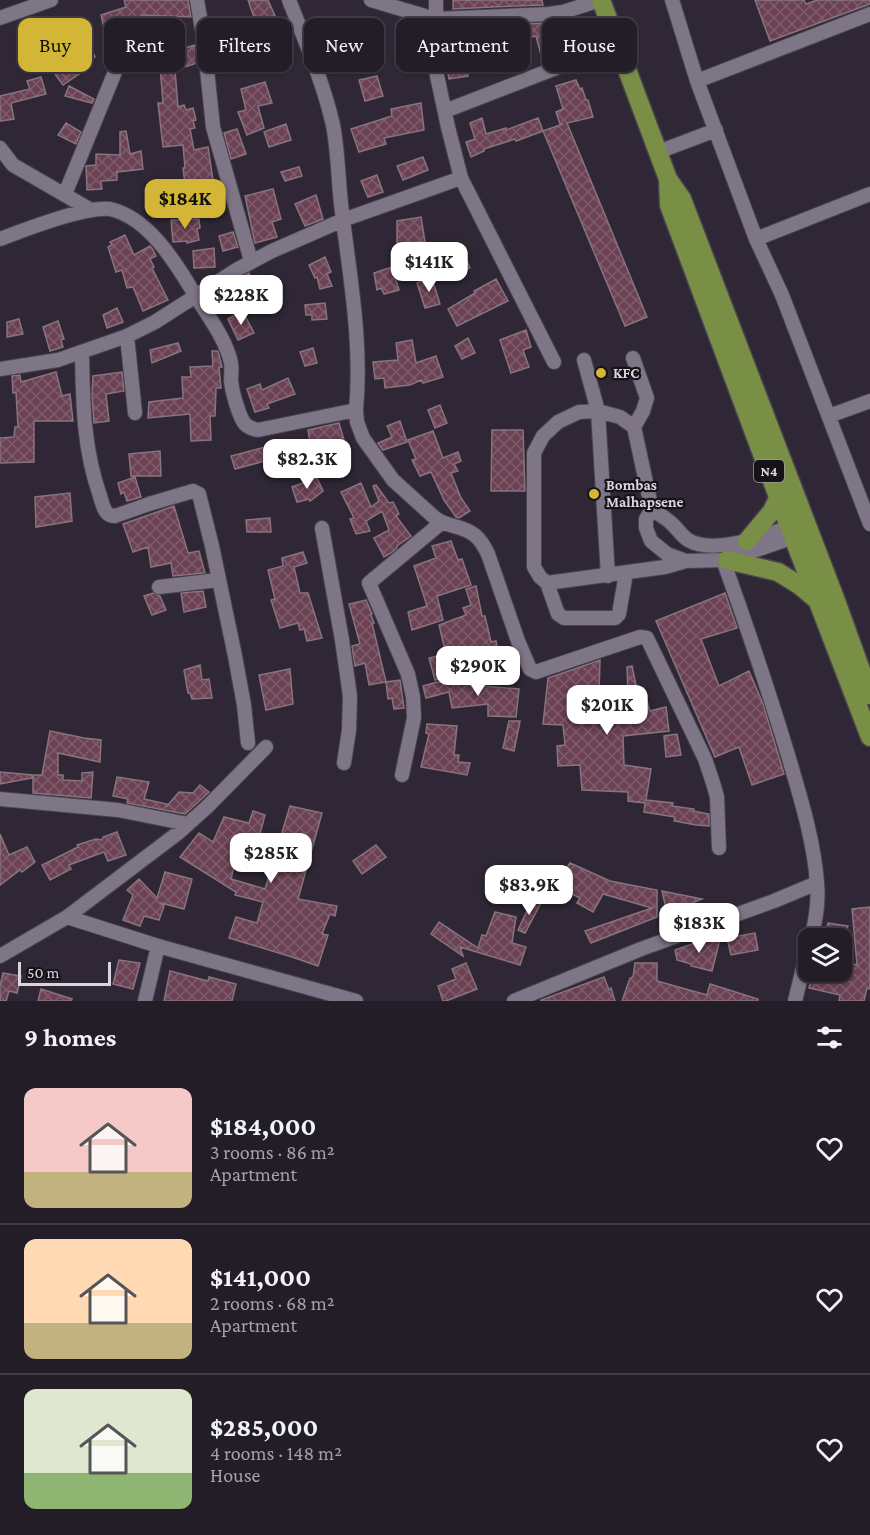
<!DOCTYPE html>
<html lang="en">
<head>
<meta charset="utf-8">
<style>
	:root { --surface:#231d28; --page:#2b2630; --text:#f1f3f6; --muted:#a3a2a8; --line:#403b45; --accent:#d3b635 }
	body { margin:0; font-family:"Crimson Pro",serif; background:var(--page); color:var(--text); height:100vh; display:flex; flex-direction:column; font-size:22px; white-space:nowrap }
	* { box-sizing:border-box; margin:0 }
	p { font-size:20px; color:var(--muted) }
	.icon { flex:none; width:33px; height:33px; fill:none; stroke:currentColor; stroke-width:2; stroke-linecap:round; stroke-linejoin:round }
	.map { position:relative; height:1001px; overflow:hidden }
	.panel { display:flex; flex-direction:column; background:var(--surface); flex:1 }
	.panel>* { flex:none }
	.top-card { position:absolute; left:18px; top:18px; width:834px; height:54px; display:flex; gap:12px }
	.controls { position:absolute; left:798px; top:928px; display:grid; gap:12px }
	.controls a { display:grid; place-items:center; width:54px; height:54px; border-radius:12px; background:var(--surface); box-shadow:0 2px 4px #0004,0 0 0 2px var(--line); font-size:30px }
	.scale { position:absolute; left:18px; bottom:15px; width:93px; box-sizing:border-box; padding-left:6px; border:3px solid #d9d4dd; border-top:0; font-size:16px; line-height:21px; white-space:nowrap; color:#d9d4dd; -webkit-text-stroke:4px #151218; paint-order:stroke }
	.price { position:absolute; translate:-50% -51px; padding:0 14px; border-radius:12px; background:#fff; color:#222; font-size:20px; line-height:39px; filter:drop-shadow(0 2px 3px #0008) }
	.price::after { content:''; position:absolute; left:50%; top:36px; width:18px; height:14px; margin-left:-9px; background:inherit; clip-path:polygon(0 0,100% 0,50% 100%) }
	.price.on { background:var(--accent); color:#111 }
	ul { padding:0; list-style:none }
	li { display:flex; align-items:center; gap:18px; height:150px; padding:0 24px }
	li+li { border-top:2px solid var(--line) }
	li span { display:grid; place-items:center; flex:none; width:168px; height:120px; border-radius:12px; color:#555 }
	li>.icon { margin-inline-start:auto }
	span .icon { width:72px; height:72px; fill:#fffc; stroke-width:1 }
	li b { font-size:26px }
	h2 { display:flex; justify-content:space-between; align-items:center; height:72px; padding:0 24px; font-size:26px }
	.chip { padding:0 21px; border-radius:12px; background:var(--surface); box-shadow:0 2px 4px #0004,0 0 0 2px var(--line); font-size:21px; line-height:54px }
	.chip.on { background:var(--accent); color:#111 }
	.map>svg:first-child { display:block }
</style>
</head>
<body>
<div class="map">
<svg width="870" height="1001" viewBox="0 0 870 1001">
	<defs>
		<pattern id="building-cross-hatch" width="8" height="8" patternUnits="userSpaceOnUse" patternTransform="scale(1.5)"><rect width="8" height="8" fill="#6b4154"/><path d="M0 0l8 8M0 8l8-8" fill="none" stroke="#805c6c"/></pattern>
	</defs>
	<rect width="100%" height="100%" fill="#2f2735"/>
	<path fill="url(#building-cross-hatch)" stroke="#88747d" stroke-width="1.5" d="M124,0H188L191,17L142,15L151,27L133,40L128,32L106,37L101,15L126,7Z
		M248,0H268L287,43L251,54L249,44L241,46L235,30L256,23Z
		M453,0H542L543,5L492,7V5V7L453,9Z
		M755,0H804L806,4L817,0H870V4L770,41Z
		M365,17L373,42L360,46L358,39L331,50L325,34L352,24L351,23Z
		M549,23L559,57L543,63L536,36L513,41L514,63L489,62L491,41H495L497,25Z
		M465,37L469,56H466L468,76L449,79L445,58V41Z
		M87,38L95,57L81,62L74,45Z
		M143,39L165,40L164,51L184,44L185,48L195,45L197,63L175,70L178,107L184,105L186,110L193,108L196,120L193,121L195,128L190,129L194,150L208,147L215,193L221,191L224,201L203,206L200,196L176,204L172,188L185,184L183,168H185L183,145L163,147L158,103H163L160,66L139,62Z
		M73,57L82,72L63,85L52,70Z
		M377,76L383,96L365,101L359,80Z
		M41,77L46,94L11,103L14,119L0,121V96L30,89L27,81Z
		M576,80L580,89L582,88L586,100H588L593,117L567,123L647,317L625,326L543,131L563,124H560L556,112L563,109L556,86Z
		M265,82L272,103L258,106L264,128L247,135L238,112L246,110L241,89Z
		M69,86L94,99L92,103L65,96Z
		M421,103L424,130L384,138L386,144L359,152L351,129L392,116L391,109Z
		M482,118L486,134L506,128V130L538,118L543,131L516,141L515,139L484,149V151L471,157L466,142L475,139L470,123Z
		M66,123L81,132L76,144L58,135Z
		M286,124L291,140L269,147L264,132Z
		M237,129L246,154L231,159L224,133Z
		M126,131L130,154L141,151L143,169L117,172V180L101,181L102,189L87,190L86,166L96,165V154L120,155V132Z
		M423,157L428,170L403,180L397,166Z
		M299,167L302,176L285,181L281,172Z
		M377,175L383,192L368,197L361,181Z
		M273,189L281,219L272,222L277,237L255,243L245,196Z
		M316,195L323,219L305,226L295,204Z
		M421,217L425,242L397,243V221Z
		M199,219L200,228L197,229L199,240L187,243V241L173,242L171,220Z
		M233,232L238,247L223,251L219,236Z
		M125,235L134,255L150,246L153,250L156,256L150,259L154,267L152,268L168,300L143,311L133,287L127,288L122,270L116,272L108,247L112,245L110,242Z
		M214,248L215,267L194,268L193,251Z
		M464,253L470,268L443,276L439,261Z
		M325,257L331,272L327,274L332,286L320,289L317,277L315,278L309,265Z
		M392,267L399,290L384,294L381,288L377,290L374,273Z
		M249,273L254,284L224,298L220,291Z
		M432,278L440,304L425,308L417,283Z
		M496,279L508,301L457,326L448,309L475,293L474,291Z
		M325,303L327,319L312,320V315H306L305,305Z
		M117,308L123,322L107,328L103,315Z
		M242,310L254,333L238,340L228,319Z
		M19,319L23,334L7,337V322Z
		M58,321L64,339L61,340L63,347L50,351L43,327Z
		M526,330L531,347L523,350L529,367L511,373L500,340Z
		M468,338L475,353L462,359L455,346Z
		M412,340L416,363L436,356L443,377L423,383L421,380L410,385L385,388L384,378L375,379L373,362L398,360L396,343Z
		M178,343L181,351L152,363L150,350Z
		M313,348L317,363L305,366L300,352Z
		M212,351H218L222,367H219L221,388H216L215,416H210L211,440L191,441L190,414L148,418L149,402L183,398L182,377H191L190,367L213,366Z
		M56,372L62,396L70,394L73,421H34V462L0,463V438L14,437L15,427H18L16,392L13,393L12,376L20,375L21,382Z
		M122,372L124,391L106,394L109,421L94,423L92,395L93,376Z
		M288,378L295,394L267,404L269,408L255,412L247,389L260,384L262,390Z
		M440,405L447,423L435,428L428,410Z
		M400,421L407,442L383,450L378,443L392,437L387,426Z
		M339,423L344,440L333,443L339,465L311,472L309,462L313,461L308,430Z
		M492,430H523L525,491H491Z
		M433,431L443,458L458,452L461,461L454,464L458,471L451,473L461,498L470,511L459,518L456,517L444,500L431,472L420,476L412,460L416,459L408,440Z
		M277,444L282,461L266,465L265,461L235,469L231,456Z
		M160,451L161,476H131L129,454Z
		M135,477L141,497L127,501L124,492L121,494L118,483Z
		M317,478L323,491L310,501L309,499L297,502L292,487Z
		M361,483L371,507L379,501L373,486L376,485L389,503L393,502L399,514L396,516L411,536L397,546V548L391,553L384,557L374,538L389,530L382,511L366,521L370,531L356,534L350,519L354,518L341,492Z
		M70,493L72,521L36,527L35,497Z
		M174,506L188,553L199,551L205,573L173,576L171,563L151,567L148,547L133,552L123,524Z
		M270,518L271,532H247L246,520Z
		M451,541L458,560L462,559L471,585L437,596L443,620L412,630L408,612L427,606L414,566L436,558L432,546Z
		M303,552L307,563L294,567L300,593H308L322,638L307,641L304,629L300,630L298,623L280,628L271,600L275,599L268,570L283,566L282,558Z
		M476,586L482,616H485L491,642L496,641L501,665L482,669L474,646L457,652L463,673L435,680L429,658L446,654L439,625L466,615L463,608L471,605L466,589Z
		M203,591L206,607L184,612L181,593Z
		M153,593L160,596L166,610L152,615L144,596Z
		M725,593L737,628L701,639L719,686L749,671L763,704L784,774L752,785L739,747L715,757L656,621Z
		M366,600L372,614L371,615L374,623H372L386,682L369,685L365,663L355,666L352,646L360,644L349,604Z
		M600,660L599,694L628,691L627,667L632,666L637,690L643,688L650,711L666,707L669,731L623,736L624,765L651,769L646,800L673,803L672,806L694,809L693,811L709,814V826L696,825L674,821L675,817L644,812L645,803L628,801V792L582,790L580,765L558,766L557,746L565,745L563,725L543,724L548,678Z
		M200,665L202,680L209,679L212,698L192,699L190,693H188L184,670Z
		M290,669L293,704L266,710L259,675Z
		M400,680L404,708L394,709L392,698L388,699L386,682Z
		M437,682L519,689L516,717L488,716V704L452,708L449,692L426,698L423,686Z
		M509,721H520L514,751L503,748Z
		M427,724L457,726L454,755H459L458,762L470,763L467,775L421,767L429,734L426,733Z
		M50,731L84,738L101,740L100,762L58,753V775H63V780L82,781V773L93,772L91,798L33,793V775H42Z
		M677,734L681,755L666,757L664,736Z
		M0,772L32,775V778L0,784Z
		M117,777L149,782L144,799L167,804V806L179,792L193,793L200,785L209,792L185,814L127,803L128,799L113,796Z
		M290,806L322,813L298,899L337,906L335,916L330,914L322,934L328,935L318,966L292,957L229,938L236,917L257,923L263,902L235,895L236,892L180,857L199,833L213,842L224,817L249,823L253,811L265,815L256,849L240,844L231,879L265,889Z
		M117,832L126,855L108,861L104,852L69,865L71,869L50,880L42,865L78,847L77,845L96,839L102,840L103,837Z
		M0,834L9,855L27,847L35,862L22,872L20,870L0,885Z
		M376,845L386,857L362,874L353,861Z
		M570,863L610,881L657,890V917L591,943L585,931L652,908L603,894L593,912L577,903L580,898L555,885Z
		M165,872L192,879L184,909L161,903L164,906L159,920L144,916L140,926L123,920L133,895L127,890L139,879L157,898Z
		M662,891L702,899L667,913Z
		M532,900L541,903L525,933L518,930Z
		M870,907V989L867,988L864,1001H839L840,995L809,988L813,972H842V961L857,965L852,909Z
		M495,912L516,917L512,943L526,947L520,965L460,947L463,956L431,934L439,922L478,948L482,935L486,936Z
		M828,923L848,926L842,939H824Z
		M755,933L758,950L731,955L727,938Z
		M720,939L712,971L691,966V964L677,960L675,950L695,943Z
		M119,960L140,963L133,989L113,984Z
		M466,963L477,989L446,1001H443L438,986L456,979L452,969Z
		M635,963H657V981L707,995L710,984L758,999V1001H622L630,978L633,977Z
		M170,971L208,981L209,977L236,984L232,1001H164Z
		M3,973L21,976L17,993L9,991L6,1001H0V986Z
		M604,977L609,990L611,988L615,1001H541V1000Z
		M41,989L72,999L71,1001H38Z"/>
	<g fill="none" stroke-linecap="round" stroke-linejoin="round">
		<g stroke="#49434e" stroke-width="16">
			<path id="minor" d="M197,0L204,41L213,127L251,261
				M289,0C305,41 323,81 333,125C339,156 338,188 343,220C351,283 362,346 356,410L357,422L363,438L393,480L435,518C441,523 447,524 454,526C473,531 480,537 488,554L518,641L530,669L536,672L640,637L647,638L705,759L713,783L717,797L719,848
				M371,0L435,19L549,14L563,12L600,0
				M436,0V71L448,127L461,178L554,362
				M672,0L697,81L756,239L782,295L870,524
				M0,18L51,0
				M697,81L870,14
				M445,111L618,44
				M0,148L13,165L91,210
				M658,152L716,130
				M65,194L117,67
				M0,239C27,229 54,218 82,212C91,210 101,208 110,209C147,217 174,260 192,290C205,312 226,338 231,363C232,369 231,375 231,381C232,391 239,417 245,424C249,428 253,429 258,430L356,410
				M756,239L870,194
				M127,336L135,413
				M82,352C83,403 83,447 100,496C103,505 104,516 115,516L149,504L193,491L199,494L212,546L235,656L244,705L248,743
				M633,358L647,398L643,411L634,427
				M584,360L598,411L608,576
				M0,369L58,360L127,336L155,322L238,269L272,251L343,220L461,178
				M829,416L870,401
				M652,510C659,514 666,518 671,523C677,528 682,536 688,540C715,556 770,534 797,524
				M322,528L342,640L350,696L349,730L344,763
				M686,561L665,567L547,583L540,577L534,567V453L543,436L558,422L579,412L598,411L620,417L634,427L652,510L646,519V528L651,541L667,554L686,561L727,560L800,535
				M547,583L558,614L564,618H615L619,614L626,573
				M159,587L218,580
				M402,775L414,718L413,697L408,674L369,583L441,523
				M0,799L118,810L188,824
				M67,917L158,946L356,1001
				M811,939C816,920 819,903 817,883
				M0,956L67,917L178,833L208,806L266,747
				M145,1001L158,946
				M514,1001L641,949L774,901L817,883C814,840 800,796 788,755C768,689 746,624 723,560
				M795,1001L808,948"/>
		</g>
		<g stroke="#49434e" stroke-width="21">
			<path id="highway" d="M601,0L668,179L682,199L835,598L870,695
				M668,179L669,205L793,537L870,737
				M747,541L772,511L779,496
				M727,560L778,572L799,585L817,600"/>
		</g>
		<use href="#minor" stroke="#7e7586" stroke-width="14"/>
		<use href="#highway" stroke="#788f45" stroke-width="18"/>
	</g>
	<g fill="#d3b635" stroke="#151218" stroke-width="2">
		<circle cx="601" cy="373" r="6"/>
		<circle cx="594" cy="494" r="6"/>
	</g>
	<g text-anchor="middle" stroke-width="4.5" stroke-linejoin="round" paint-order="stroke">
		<rect fill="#151218" stroke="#9e9aa2" stroke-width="1.5" x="754" y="460" width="30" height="22" rx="4.5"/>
		<g font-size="14" font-weight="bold" fill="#d9d4dd">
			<text x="769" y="476">N4</text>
		</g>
		<g font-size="15" font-weight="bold" fill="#d9d4dd" stroke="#151218" text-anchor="start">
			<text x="613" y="378">KFC</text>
			<text x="606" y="490">Bombas<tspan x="606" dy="17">Malhapsene</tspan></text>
		</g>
	</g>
</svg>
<div class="controls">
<a><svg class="icon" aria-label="layers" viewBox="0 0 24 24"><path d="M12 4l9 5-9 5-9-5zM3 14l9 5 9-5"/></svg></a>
</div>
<div class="scale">50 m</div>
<b class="price on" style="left:185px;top:230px">$184K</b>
<b class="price" style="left:429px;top:293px">$141K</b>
<b class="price" style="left:241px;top:326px">$228K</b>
<b class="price" style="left:307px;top:490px">$82.3K</b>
<b class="price" style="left:478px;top:697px">$290K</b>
<b class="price" style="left:607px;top:736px">$201K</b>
<b class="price" style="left:271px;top:884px">$285K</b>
<b class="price" style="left:529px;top:916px">$83.9K</b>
<b class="price" style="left:699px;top:954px">$183K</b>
<div class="top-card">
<a class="chip on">Buy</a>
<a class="chip">Rent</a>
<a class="chip">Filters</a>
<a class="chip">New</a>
<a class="chip">Apartment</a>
<a class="chip">House</a>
</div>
</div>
<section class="panel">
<h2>9 homes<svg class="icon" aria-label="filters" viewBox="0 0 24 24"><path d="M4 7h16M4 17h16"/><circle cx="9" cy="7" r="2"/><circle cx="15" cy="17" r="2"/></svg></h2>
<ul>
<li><span style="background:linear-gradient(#f6c9c9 70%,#c2b280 0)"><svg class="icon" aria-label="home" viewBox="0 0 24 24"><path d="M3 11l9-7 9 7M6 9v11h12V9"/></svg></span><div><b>$184,000</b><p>3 rooms · 86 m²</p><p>Apartment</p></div><svg class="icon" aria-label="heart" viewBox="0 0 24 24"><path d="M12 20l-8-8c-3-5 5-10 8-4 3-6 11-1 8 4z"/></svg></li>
<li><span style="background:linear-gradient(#ffd9b3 70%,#c2b280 0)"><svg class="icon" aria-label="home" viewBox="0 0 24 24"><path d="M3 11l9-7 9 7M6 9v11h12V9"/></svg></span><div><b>$141,000</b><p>2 rooms · 68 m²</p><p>Apartment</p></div><svg class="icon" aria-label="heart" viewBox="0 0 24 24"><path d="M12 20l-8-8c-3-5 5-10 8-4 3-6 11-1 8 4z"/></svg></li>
<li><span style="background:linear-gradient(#dfe7d0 70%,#8fb573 0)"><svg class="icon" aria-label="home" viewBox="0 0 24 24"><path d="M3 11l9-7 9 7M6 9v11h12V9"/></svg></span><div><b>$285,000</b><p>4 rooms · 148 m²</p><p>House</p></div><svg class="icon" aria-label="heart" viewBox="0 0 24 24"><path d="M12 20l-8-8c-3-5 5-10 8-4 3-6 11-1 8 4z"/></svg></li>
</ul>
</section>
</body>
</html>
